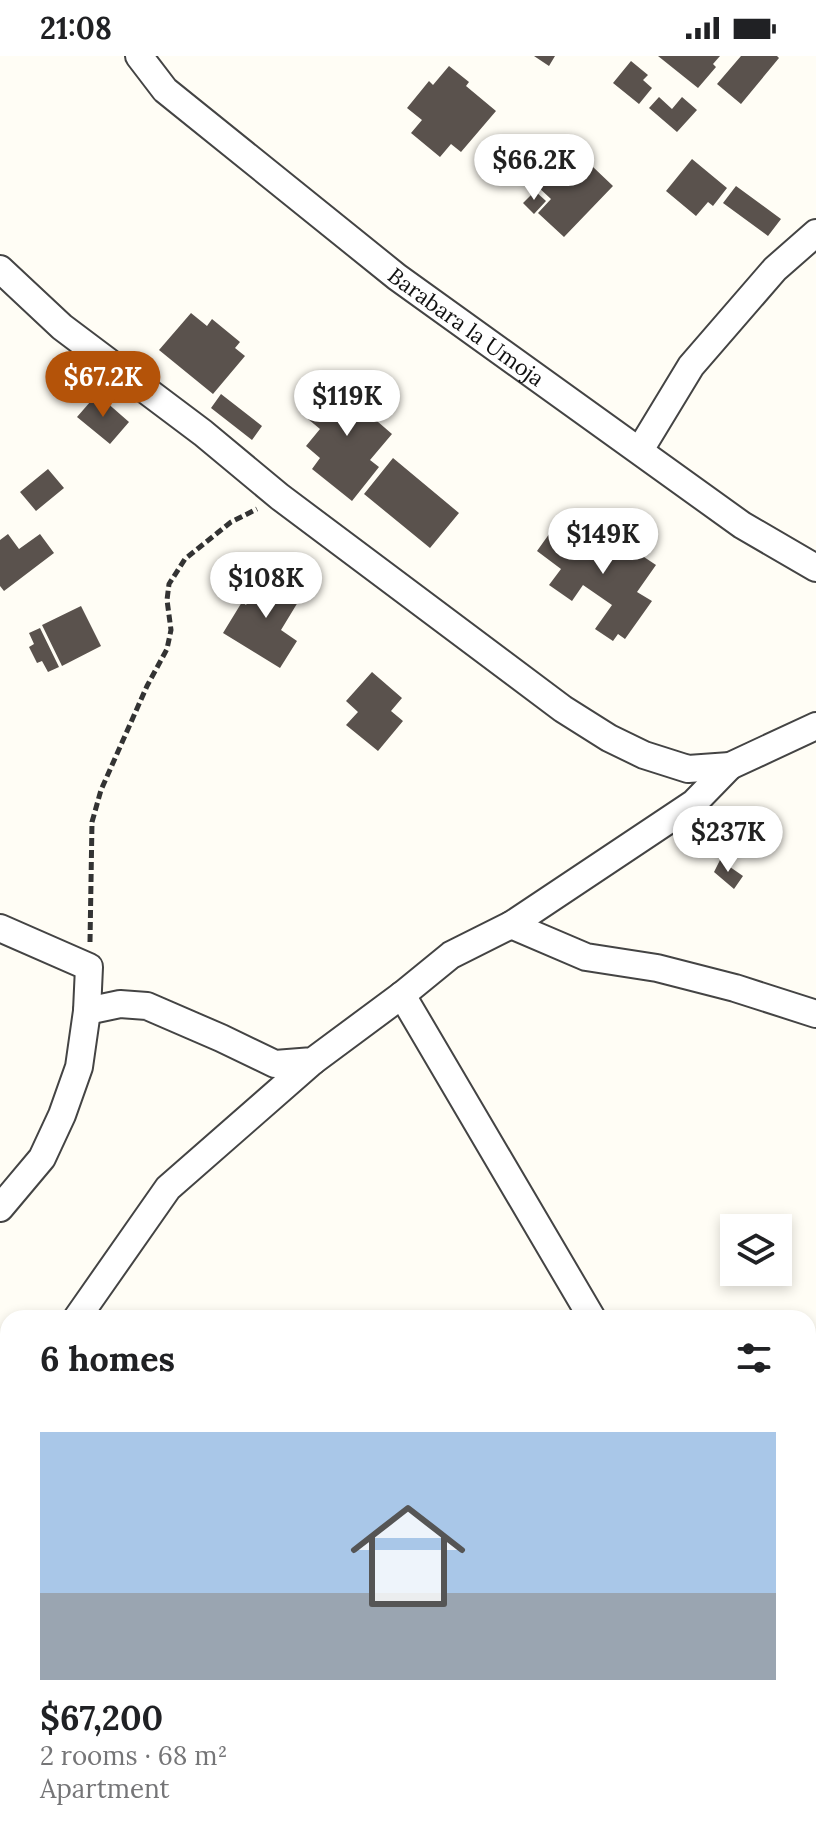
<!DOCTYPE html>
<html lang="en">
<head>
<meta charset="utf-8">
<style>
	:root { --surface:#fff; --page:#f2f2f2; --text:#202124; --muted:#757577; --accent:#b45309 }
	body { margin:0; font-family:Lora,serif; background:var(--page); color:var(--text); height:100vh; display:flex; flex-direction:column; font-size:30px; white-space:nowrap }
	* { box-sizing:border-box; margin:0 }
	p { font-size:26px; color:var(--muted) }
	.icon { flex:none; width:44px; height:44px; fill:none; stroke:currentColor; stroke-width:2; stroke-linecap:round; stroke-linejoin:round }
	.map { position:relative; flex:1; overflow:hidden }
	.details { position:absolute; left:0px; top:1254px; width:816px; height:538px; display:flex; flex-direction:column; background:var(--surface); border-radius:24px 24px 0 0; box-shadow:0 4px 12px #0003 }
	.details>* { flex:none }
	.fabs { position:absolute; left:720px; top:1158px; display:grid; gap:16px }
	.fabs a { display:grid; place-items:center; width:72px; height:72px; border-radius:0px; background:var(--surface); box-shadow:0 4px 12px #0003; font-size:40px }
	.price { position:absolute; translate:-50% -68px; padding:0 18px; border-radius:28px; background:#fff; color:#222; font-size:26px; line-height:52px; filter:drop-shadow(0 2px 4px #0008) }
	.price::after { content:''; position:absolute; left:50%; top:48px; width:24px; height:18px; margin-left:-12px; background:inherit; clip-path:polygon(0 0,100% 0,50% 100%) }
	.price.selected { background:var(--accent); color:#fff }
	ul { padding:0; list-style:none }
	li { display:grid; align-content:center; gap:16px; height:424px; padding:0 40px }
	li span { display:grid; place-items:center; height:248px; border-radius:0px; color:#555 }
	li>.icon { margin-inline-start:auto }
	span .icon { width:144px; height:144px; fill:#fffc; stroke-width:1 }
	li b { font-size:34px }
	h2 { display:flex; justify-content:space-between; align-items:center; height:96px; padding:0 40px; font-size:34px }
	.status { display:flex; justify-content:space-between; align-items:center; height:56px; padding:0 40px; background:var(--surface); direction:ltr }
	.status svg { height:22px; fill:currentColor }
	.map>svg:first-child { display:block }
</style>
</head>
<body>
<div class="status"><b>21:08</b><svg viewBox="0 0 49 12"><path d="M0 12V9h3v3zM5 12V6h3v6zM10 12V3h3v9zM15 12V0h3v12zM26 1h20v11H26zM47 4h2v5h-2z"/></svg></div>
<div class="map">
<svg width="816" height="1791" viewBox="0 0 816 1791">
	<rect width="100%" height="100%" fill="#fffdf5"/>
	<path fill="#5a524d" d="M534,0H555L549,10Z
		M658,0H720L713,8L716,11L698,32Z
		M741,0H777L779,2L741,48L717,28Z
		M631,5L648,19L643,24L652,32L639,48L613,27Z
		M449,10L469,26L466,30L496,55L461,96L451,88L440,101L411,77L422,64L407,52L429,25L433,29Z
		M659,41L672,53L682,41L697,54L677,76L649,52Z
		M573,92L613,130L564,181L538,157L551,143L537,130Z
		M692,103L727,132L713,150L708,146L696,160L666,135Z
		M736,130L781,163L768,180L723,147Z
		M535,135L546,145L534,158L523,147Z
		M191,257L207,270L212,263L240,286L235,292L245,300L213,338L159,294Z
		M344,319L379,347L370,359L392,378L370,404L379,411L352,445L312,413L320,402L306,390L320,373L308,363Z
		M97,338L129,366L110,388L77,361Z
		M221,338L262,370L252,384L211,352Z
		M393,402L459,457L430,492L364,438Z
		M48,413L64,432L36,455L20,436Z
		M603,464L627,481L623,487L656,509L637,536L652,545L625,583L618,578L613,585L595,573L612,549L583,529L572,545L549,529L561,513L537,495L552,474L582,495Z
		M8,478L19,493L40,478L54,497L4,535L0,530V484Z
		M269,513L293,528L286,539L298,546L281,574L297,585L280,612L223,577L242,546L246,549Z
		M81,550L101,590L62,610L42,569Z
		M40,572L59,611L48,616L42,605L37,607L29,591L34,588L29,577Z
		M372,616L402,642L391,655L403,665L378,695L346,669L358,656L346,645Z
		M720,804L743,820L734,833L714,816Z
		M812,1556L816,1561V1589L808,1595V1559Z
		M8,1703V1737L0,1732V1716Z
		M400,1784H429L432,1791H383Z
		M449,1784H460L463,1791H432Z
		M535,1784H562L563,1791H536Z
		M670,1784H707L710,1791H656Z"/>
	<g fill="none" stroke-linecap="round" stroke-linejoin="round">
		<g stroke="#444" stroke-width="30">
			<g id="street">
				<path id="s1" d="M139,0L165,34L397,221L742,469L816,512"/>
				<path d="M0,213L62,271L203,377L280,441L563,653L609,682L644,699L688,713L730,710L816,670"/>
				<path d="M640,394L691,310L775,213L816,177"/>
				<path d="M511,869L694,747L730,710"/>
				<path d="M0,872L89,911L87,955L79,1011L62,1059L42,1102L0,1152"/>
				<path d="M402,939L592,1262"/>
				<path d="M87,955L120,948L147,950L221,982L275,1008L313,1005L402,939L451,899L511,869L586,901L657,912L735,932L816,958"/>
				<path d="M77,1262L168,1132L313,1005"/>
				<path d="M0,1390L8,1377"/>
				<path d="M808,1514L816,1512"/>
			</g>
		</g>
		<path stroke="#333" stroke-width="5" stroke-dasharray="8 4" stroke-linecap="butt" d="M90,886L92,766L101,734L147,630L167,593L171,574L167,544L169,528L185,503L231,466L257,453"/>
		<use href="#street" stroke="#fff" stroke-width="26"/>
	</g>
	<g text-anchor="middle" stroke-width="8" stroke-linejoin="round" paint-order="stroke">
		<g font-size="22" fill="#111" stroke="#fff">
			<text dy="8" stroke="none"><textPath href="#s1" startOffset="426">Barabara la Umoja</textPath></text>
		</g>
	</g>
</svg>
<div class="fabs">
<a><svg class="icon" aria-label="layers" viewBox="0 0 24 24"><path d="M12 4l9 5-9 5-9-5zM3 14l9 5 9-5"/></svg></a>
</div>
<b class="price" style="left:534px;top:146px">$66.2K</b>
<b class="price selected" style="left:103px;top:363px">$67.2K</b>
<b class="price" style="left:347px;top:382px">$119K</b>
<b class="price" style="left:603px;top:520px">$149K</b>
<b class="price" style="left:266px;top:564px">$108K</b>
<b class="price" style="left:728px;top:818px">$237K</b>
<section class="details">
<h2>6 homes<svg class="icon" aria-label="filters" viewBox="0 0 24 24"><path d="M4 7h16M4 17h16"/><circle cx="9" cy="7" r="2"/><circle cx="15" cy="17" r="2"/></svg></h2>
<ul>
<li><span style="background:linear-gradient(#a9c7e8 65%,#9aa5b1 0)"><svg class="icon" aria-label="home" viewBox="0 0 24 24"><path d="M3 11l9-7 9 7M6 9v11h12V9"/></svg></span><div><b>$67,200</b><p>2 rooms · 68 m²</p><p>Apartment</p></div></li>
</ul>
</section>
</div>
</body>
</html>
